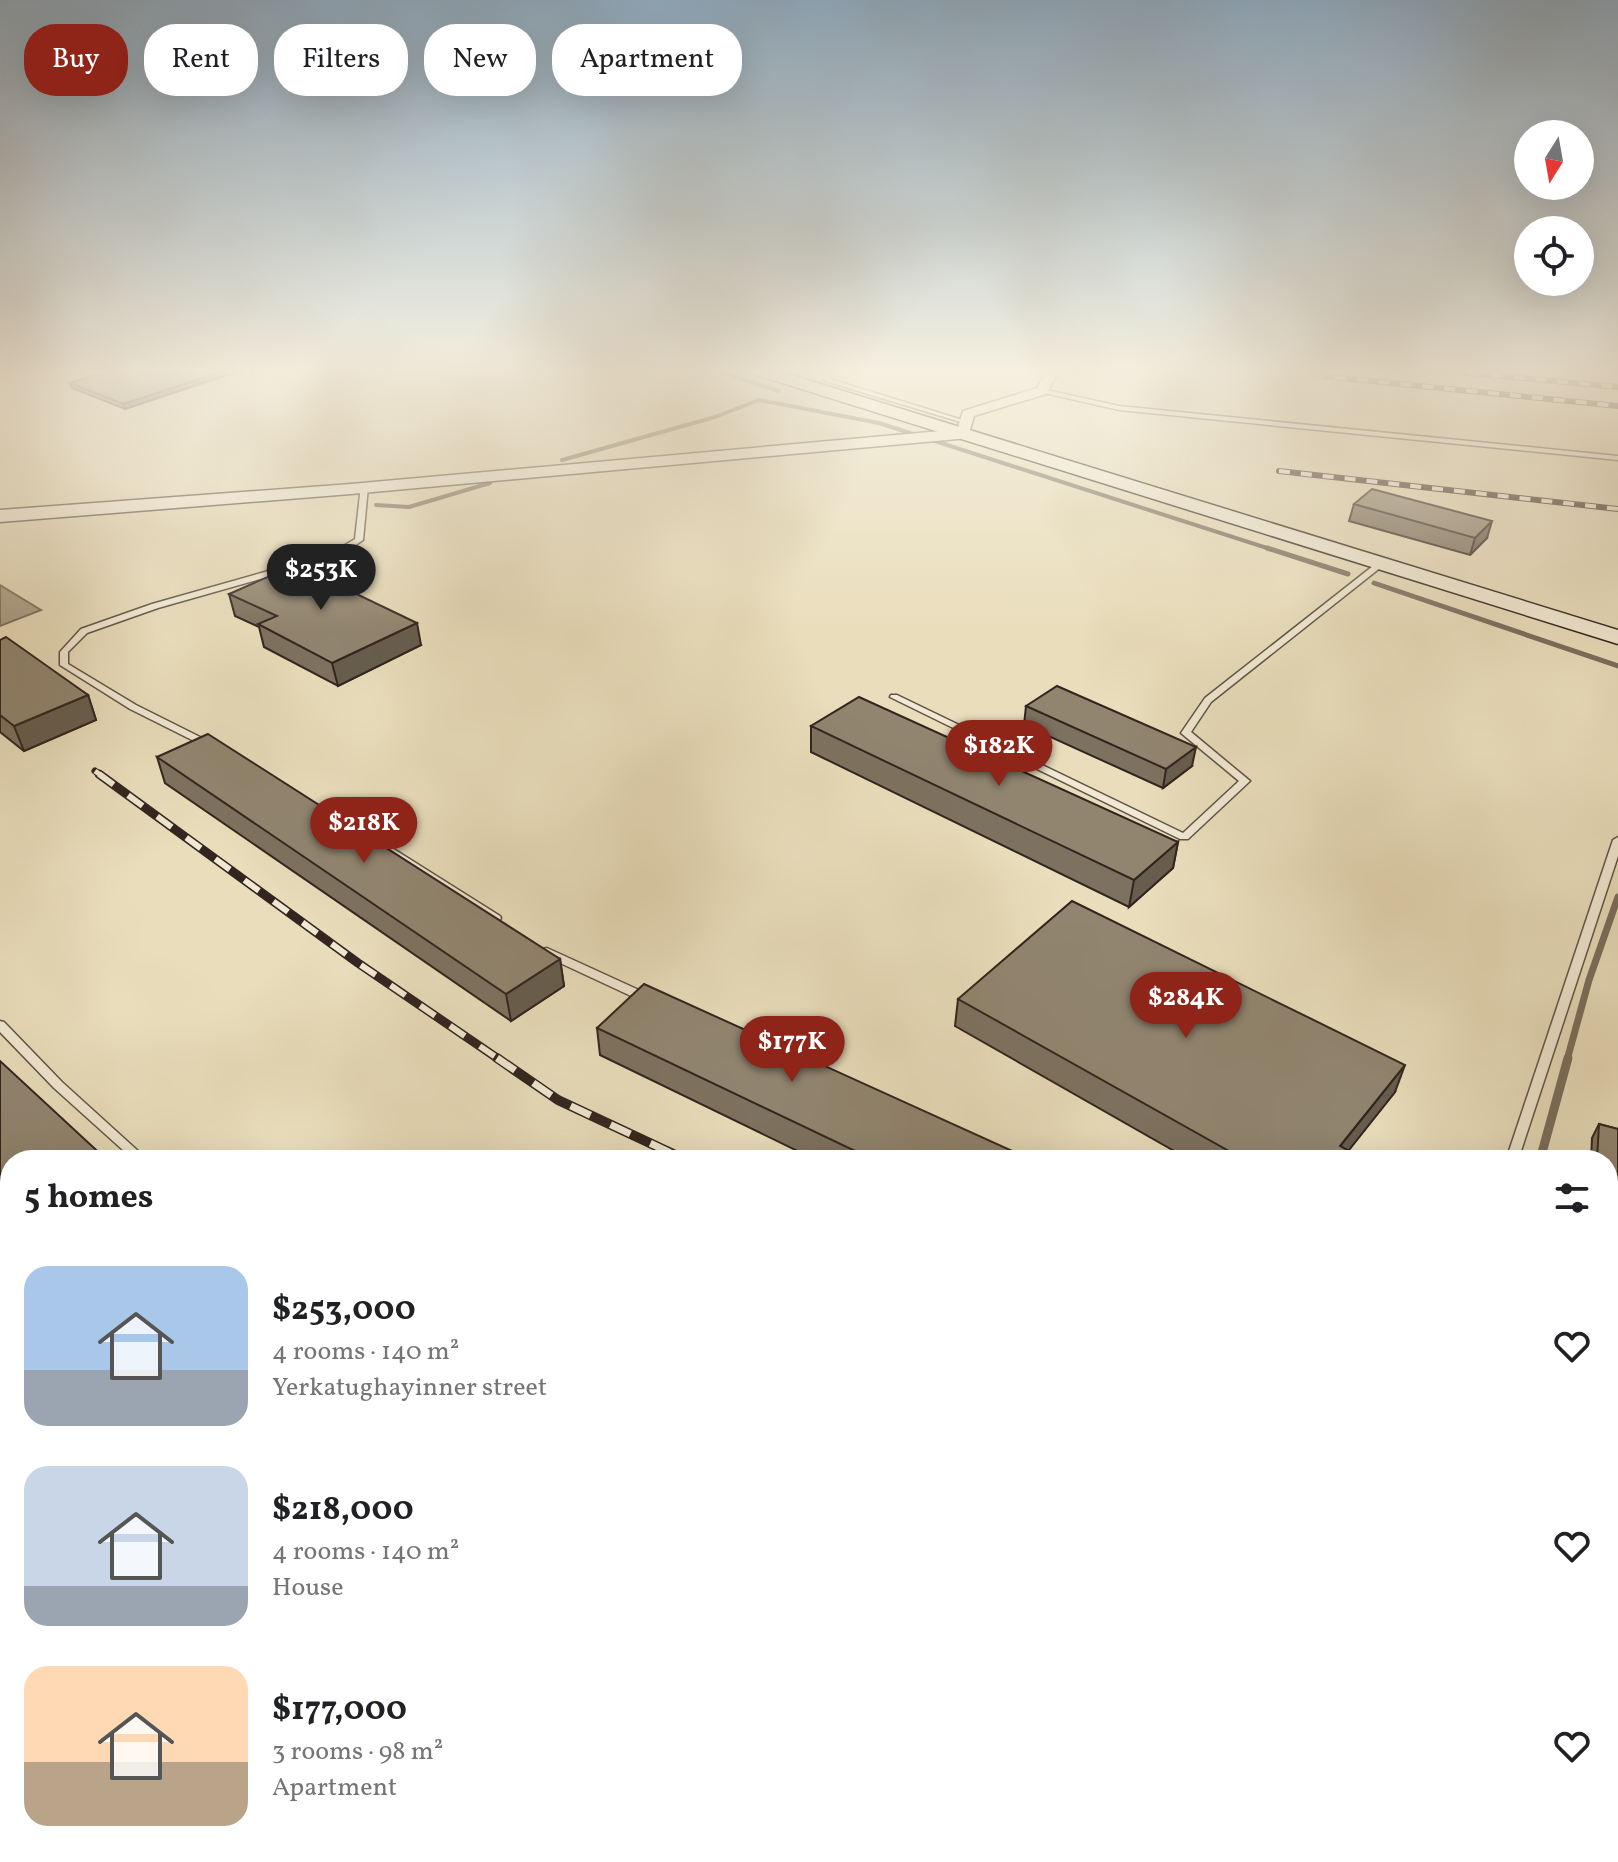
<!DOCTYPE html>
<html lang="en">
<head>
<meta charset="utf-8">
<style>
	:root { --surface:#fff; --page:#f6f6f6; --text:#202124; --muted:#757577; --accent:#8f2418 }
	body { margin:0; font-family:Vollkorn,serif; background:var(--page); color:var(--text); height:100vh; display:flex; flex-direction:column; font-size:30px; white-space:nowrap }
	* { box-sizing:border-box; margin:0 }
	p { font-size:26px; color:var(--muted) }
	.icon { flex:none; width:44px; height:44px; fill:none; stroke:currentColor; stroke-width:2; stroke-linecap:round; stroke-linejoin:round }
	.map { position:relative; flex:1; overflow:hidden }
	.details { position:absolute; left:0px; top:1150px; width:1618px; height:712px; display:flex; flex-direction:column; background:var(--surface); border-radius:32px 32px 0 0; box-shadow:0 8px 32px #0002 }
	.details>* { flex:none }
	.top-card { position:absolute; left:24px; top:24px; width:800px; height:72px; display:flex; gap:16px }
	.needle { width:52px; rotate:191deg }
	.buttons { position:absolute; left:1514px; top:120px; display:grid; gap:16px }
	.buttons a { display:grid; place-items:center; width:80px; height:80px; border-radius:50%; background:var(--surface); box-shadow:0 8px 32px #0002; font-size:40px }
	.price { position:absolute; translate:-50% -68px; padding:0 18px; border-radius:28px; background:var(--accent); color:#fff; font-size:26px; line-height:52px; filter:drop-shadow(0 2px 4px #0008) }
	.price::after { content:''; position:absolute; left:50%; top:48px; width:24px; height:18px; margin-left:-12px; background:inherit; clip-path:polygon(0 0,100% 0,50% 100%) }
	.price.selected { background:#222; color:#fff }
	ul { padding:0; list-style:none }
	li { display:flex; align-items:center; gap:24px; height:200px; padding:0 24px }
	li span { display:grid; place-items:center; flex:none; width:224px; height:160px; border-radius:24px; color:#555 }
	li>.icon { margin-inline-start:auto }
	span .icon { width:96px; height:96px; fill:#fffc; stroke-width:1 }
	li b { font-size:34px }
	h2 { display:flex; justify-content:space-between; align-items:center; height:96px; padding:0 24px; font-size:34px }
	.tag { padding:0 28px; border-radius:32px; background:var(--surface); box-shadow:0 8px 32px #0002; font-size:28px; line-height:72px }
	.tag.selected { background:var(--accent); color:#fff }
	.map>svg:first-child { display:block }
</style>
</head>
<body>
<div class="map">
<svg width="1618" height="1862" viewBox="0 0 1618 1862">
	<rect width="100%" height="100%" fill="#e9ddbb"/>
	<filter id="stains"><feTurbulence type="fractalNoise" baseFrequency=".0025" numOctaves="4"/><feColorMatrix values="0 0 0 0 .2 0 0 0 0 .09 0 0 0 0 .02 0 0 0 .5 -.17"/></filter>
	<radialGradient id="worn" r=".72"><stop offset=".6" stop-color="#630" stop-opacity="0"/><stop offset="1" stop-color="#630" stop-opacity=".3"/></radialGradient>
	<path fill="#ab9e86" stroke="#7b6e5d" stroke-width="2" d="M0,585L41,610L0,626Z
		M1061,1852H1192L1187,1862H1075Z"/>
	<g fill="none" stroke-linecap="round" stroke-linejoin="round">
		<path stroke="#7b6e5d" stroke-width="4" d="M710,369L779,391
			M562,460L715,417L759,400L879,423L1273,550
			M376,505L409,507L490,483"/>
		<path stroke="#7b6e5d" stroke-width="5" d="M1267,548L1348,574
			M1374,583L1618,666"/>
		<path stroke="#7b6e5d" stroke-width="7" d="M1567,1060L1589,980L1618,897"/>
		<path stroke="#7b6e5d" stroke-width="9" d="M1540,1160L1568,1058"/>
		<g stroke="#605346" stroke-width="3">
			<path id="service" d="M821,369H827L830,379L969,422L964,423L825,381Z
				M1042,389L1119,406L1618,456V460L1119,410L1040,392L1039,391Z
				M361,485L368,487L363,540L338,557L158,608L87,633L68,652V664L136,705L212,743V747H206L130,709L60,665V652L81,629L152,604L332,553L355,539Z
				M1378,562L1385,564L1211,702L1191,732L1250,781L1188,839H1180L890,697L891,695H897L1183,833L1239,781L1181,733L1205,698Z
				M373,836L500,916L501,918L500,920H492L369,841L368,839Z
				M1618,837V856L1518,1160H1506L1613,840Z
				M547,948L652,996L654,999L648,1003L644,1002L543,955L541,952L543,949Z
				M0,1021L4,1022L62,1082L148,1160H134L54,1088L0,1032Z
				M1618,1206V1216L1608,1217V1207Z
				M1608,1792L1618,1795V1813L1608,1810Z
				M753,1852H774L780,1862H758Z
				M897,1852H918L913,1862H891Z
				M1242,1852H1260L1257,1862H1237Z"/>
		</g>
		<g stroke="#605346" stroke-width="3">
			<path id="minor" d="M1048,369H1060L1046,394L974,416L968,437H958L956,434L963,411L1037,388Z"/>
		</g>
		<g stroke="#605346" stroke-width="3">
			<path id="tertiary" d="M963,429L969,430L972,434L969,438L351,494L0,522V510L351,484Z"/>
		</g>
		<g stroke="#32251f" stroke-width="3">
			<path id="secondary" d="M748,369H772L1618,630V644L750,373Z"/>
		</g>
		<use href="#service" fill="#f1e9d3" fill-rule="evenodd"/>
		<use href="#minor" fill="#f1e9d3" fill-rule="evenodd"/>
		<use href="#tertiary" fill="#f1e9d3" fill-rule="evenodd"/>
		<use href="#secondary" fill="#f1e9d3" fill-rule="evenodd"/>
		<g stroke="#32251f" stroke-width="6">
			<path id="rail-far4" d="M1426,369L1618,387
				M1313,375L1618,406
				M1279,471L1618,509"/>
		</g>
		<g stroke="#32251f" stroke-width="7">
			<path id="rail-far3" d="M95,771L102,776"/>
		</g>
		<g stroke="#32251f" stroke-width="9">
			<path id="rail-far2" d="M99,774L358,963L500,1060"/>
		</g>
		<g stroke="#32251f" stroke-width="10">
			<path id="rail-far1" d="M497,1058L558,1100L686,1160"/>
		</g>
		<g stroke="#32251f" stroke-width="12">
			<path id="rail" d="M1608,1588L1618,1591"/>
		</g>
		<use href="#rail-far4" stroke="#f1e9d3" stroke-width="4" stroke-dasharray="11" stroke-linecap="butt"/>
		<use href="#rail-far3" stroke="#f1e9d3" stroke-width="5" stroke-dasharray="14" stroke-linecap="butt"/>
		<use href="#rail-far2" stroke="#f1e9d3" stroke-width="6" stroke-dasharray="18" stroke-linecap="butt"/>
		<use href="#rail-far1" stroke="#f1e9d3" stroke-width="7" stroke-dasharray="22" stroke-linecap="butt"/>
		<use href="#rail" stroke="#f1e9d3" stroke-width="9" stroke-dasharray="28" stroke-linecap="butt"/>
	</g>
	<path fill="#7d7260" stroke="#32251f" stroke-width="2" d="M116,369H245L125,409L72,388L70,383Z
		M1354,504L1487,538L1470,555L1349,521Z
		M338,569L341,587L421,645L338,686L264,647L259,627L235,616L229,594Z
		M0,640L88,695L96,720L24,751L0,732Z
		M1026,706L1192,766L1163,788L1024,725Z
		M811,726L1178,842L1173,868L1129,907L811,752Z
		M157,757L560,959L564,986L511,1021L165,783Z
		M958,999L1395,1092L1348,1150L1366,1160H1190L955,1026Z
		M597,1028L1032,1160H816L600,1055Z
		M0,1061L10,1160V1272H9L0,1263Z
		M1599,1124L1618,1129V1197L1608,1194V1160H1591L1592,1138Z
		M1608,1610L1618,1612V1745L1608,1742Z
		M568,1852H736L744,1862H571Z"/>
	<path fill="#665d4e" stroke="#32251f" stroke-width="2" d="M230,369H245L125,409L123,404Z
		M1492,521L1487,538L1470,555L1475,538Z
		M338,569L342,591L321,577Z
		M417,623L421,645L338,686L332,663Z
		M88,695L96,720L24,751L14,726Z
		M1196,747L1192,766L1163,788L1166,769Z
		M1178,842L1173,868L1129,907L1134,880Z
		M560,959L564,986L511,1021L506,994Z
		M1405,1065L1395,1092L1341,1160L1340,1146Z
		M10,1235V1272H9L0,1256V1241Z
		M10,1712V1753L0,1761V1721Z"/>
	<path fill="#918570" stroke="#32251f" stroke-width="2" d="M116,369H230L123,404L70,383Z
		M1372,489L1492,521L1475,538L1354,504Z
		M311,558L338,569L321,577L417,623L332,663L258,624L277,616L229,594Z
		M6,637L88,695L14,726L0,715V640Z
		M1057,686L1196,747L1166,769L1026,706Z
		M859,697L1178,842L1134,880L811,726Z
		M208,734L560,959L506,994L157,757Z
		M1072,901L1405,1065L1340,1146L1366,1160H1245L958,999Z
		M644,984L1032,1160H874L597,1028Z
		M0,1061L107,1160H10V1235L0,1241Z
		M1599,1124L1618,1129V1181L1608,1178V1160H1597Z
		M0,1478L10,1490V1712L0,1721Z
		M1608,1610L1618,1612V1716L1608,1714Z
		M569,1852H736L744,1862H576Z"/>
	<linearGradient id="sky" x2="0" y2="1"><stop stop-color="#8fabc1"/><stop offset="0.59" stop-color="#f5f0e0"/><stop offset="1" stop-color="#f5f0e0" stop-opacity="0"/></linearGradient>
	<rect width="1618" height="629" fill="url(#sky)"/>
	<rect width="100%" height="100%" filter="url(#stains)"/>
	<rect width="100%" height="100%" fill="url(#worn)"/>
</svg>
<div class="buttons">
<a><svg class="needle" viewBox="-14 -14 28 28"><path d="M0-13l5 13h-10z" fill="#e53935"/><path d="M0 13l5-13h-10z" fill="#757577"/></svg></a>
<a><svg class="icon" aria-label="locate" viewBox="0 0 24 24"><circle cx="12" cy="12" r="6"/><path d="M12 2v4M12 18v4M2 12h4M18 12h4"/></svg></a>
</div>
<b class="price selected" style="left:321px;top:612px">$253K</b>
<b class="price" style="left:999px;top:788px">$182K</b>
<b class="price" style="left:364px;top:865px">$218K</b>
<b class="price" style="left:1186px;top:1040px">$284K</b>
<b class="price" style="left:792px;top:1084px">$177K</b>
<div class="top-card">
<a class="tag selected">Buy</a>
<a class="tag">Rent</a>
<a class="tag">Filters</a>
<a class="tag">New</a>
<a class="tag">Apartment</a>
</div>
<section class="details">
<h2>5 homes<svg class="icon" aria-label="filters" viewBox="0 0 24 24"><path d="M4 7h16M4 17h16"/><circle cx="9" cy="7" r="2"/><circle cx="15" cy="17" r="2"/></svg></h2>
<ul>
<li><span style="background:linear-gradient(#a9c7e8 65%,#9aa5b1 0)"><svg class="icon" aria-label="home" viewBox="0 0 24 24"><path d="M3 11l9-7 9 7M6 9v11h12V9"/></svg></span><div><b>$253,000</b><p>4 rooms · 140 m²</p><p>Yerkatughayinner street</p></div><svg class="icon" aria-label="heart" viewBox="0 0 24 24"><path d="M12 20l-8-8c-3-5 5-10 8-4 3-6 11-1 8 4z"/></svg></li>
<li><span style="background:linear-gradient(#c9d6e8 75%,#9aa5b1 0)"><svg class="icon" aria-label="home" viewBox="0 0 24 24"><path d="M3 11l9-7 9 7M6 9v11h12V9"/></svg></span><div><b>$218,000</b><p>4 rooms · 140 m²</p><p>House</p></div><svg class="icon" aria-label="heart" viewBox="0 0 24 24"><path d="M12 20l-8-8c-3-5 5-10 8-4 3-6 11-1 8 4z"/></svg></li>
<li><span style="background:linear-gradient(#ffd9b3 60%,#b9a48a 0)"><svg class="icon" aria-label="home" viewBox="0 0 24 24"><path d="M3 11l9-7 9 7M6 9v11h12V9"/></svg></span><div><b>$177,000</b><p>3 rooms · 98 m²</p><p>Apartment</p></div><svg class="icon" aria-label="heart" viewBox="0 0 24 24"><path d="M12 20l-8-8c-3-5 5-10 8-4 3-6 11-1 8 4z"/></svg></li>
</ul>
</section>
</div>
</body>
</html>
